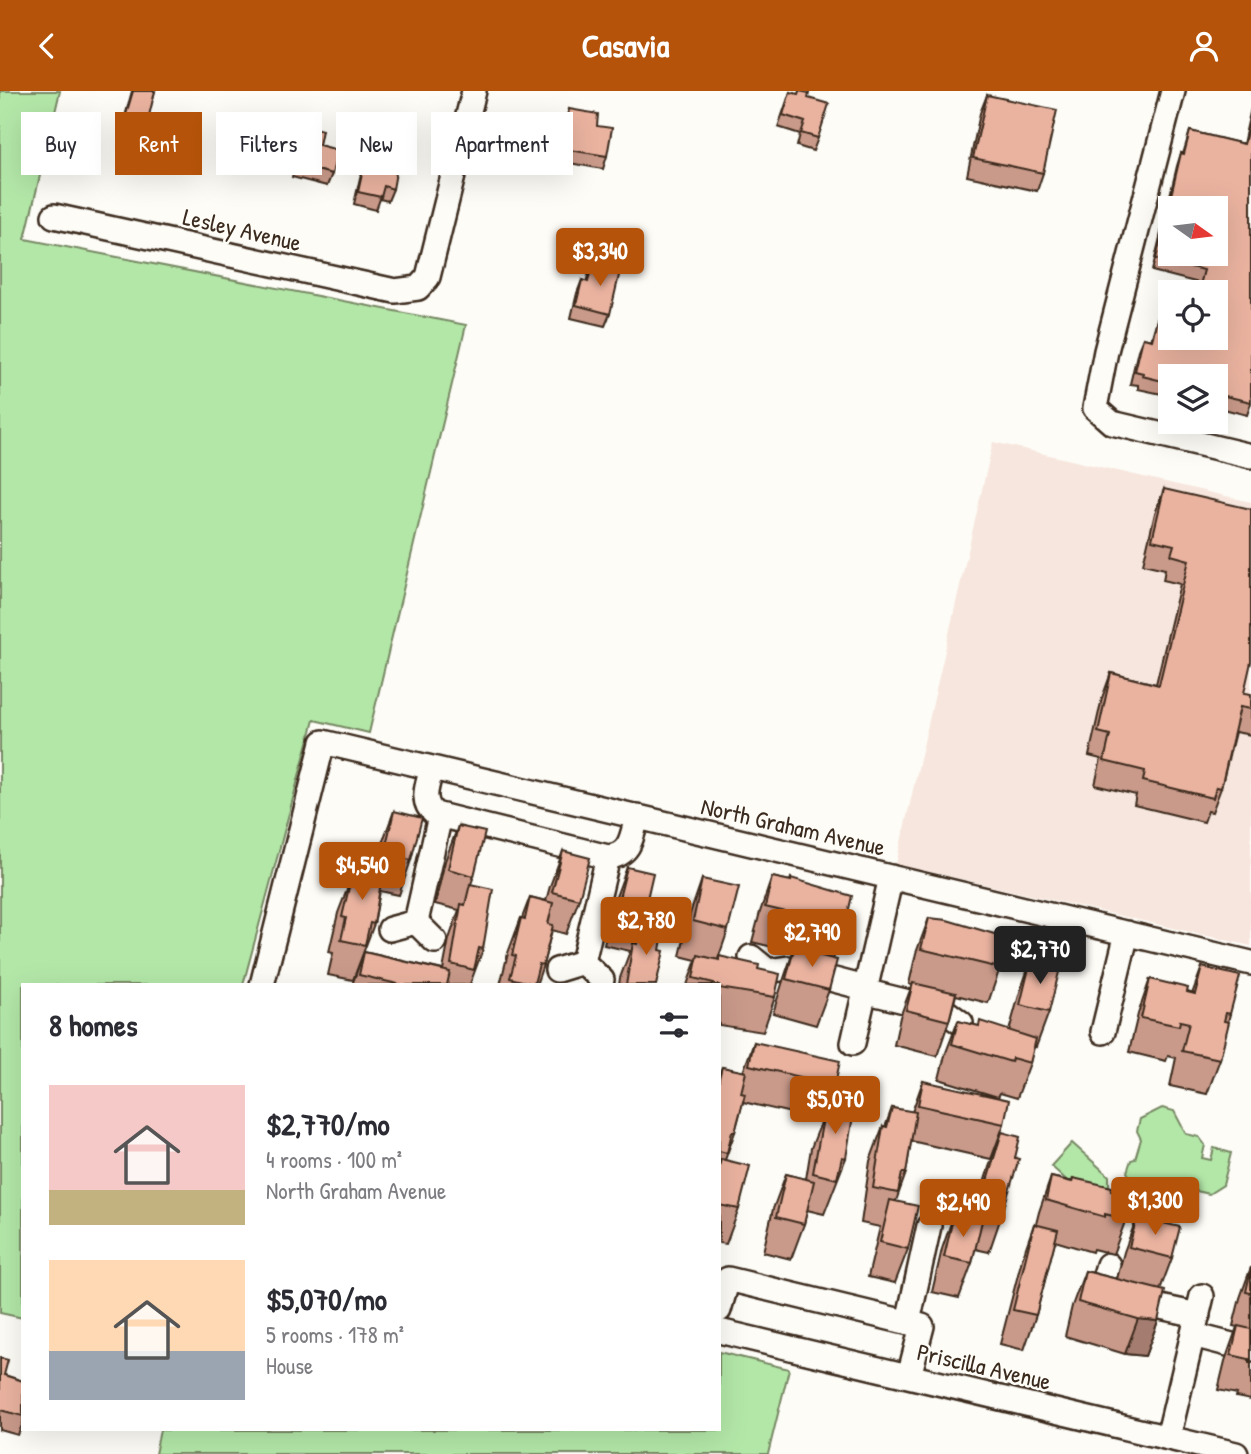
<!DOCTYPE html>
<html lang="en">
<head>
<meta charset="utf-8">
<style>
	:root { --surface:#fff; --page:#f7f7f7; --text:#2b2b33; --muted:#7c7c81; --accent:#b45309 }
	body { margin:0; font-family:"Patrick Hand",sans-serif; background:var(--page); color:var(--text); height:100vh; display:flex; flex-direction:column; font-size:26px; white-space:nowrap }
	* { box-sizing:border-box; margin:0 }
	p { font-size:23px; color:var(--muted) }
	.icon { flex:none; width:38px; height:38px; fill:none; stroke:currentColor; stroke-width:2; stroke-linecap:round; stroke-linejoin:round }
	.map { position:relative; flex:1; overflow:hidden }
	.panel { position:absolute; left:21px; top:892px; width:700px; height:448px; display:flex; flex-direction:column; background:var(--surface); border-radius:0px; box-shadow:0 7px 28px #0002 }
	.panel>* { flex:none }
	.banner { position:absolute; left:21px; top:21px; width:700px; height:63px; display:flex; gap:14px }
	.needle { width:46px; rotate:104deg }
	.controls { position:absolute; left:1158px; top:105px; display:grid; gap:14px }
	.controls a { display:grid; place-items:center; width:70px; height:70px; border-radius:0px; background:var(--surface); box-shadow:0 7px 28px #0002; font-size:35px }
	.price { position:absolute; translate:-50% -60px; padding:0 16px; border-radius:7px; background:var(--accent); color:#fff; font-size:23px; line-height:46px; filter:drop-shadow(0 2px 4px #0008) }
	.price::after { content:''; position:absolute; left:50%; top:42px; width:21px; height:16px; margin-left:-10px; background:inherit; clip-path:polygon(0 0,100% 0,50% 100%) }
	.price.selected { background:#222; color:#fff }
	ul { padding:0; list-style:none }
	li { display:flex; align-items:center; gap:21px; height:175px; padding:0 28px }
	li span { display:grid; place-items:center; flex:none; width:196px; height:140px; border-radius:0px; color:#555 }
	li>.icon { margin-inline-start:auto }
	span .icon { width:84px; height:84px; fill:#fffc; stroke-width:1 }
	li b { font-size:30px }
	h2 { display:flex; justify-content:space-between; align-items:center; height:84px; padding:0 28px; font-size:30px }
	.tag { padding:0 24px; border-radius:0px; background:var(--surface); box-shadow:0 7px 28px #0002; font-size:24px; line-height:63px }
	.tag.selected { background:var(--accent); color:#fff }
	header { display:flex; justify-content:space-between; align-items:center; height:91px; padding:0 28px; background:var(--accent); color:#fff; font-size:32px; font-weight:800 }
	.map>svg:first-child { display:block }
</style>
</head>
<body>
<header><svg class="icon" aria-label="back" viewBox="0 0 24 24"><path d="M15 5l-7 7 7 7"/></svg>Casavia<svg class="icon" aria-label="person" viewBox="0 0 24 24"><circle cx="12" cy="8" r="4"/><path d="M4 21q1-7 8-7t8 7"/></svg></header>
<div class="map">
<svg width="1251" height="1363" viewBox="0 0 1251 1363">
	<rect width="100%" height="100%" fill="#fdfcf7"/>
	<filter id="ink" filterUnits="userSpaceOnUse"><feTurbulence type="fractalNoise" baseFrequency=".0143" numOctaves="2"/><feDisplacementMap in="SourceGraphic" scale="14" xChannelSelector="R" yChannelSelector="G"/><feConvolveMatrix kernelMatrix="1 2 1 2 8 2 1 2 1" color-interpolation-filters="sRGB"/></filter>
	<g filter="url(#ink)">
		<path fill="#f7e6dd" d="M993,351L1251,411V855L896,773Z"/>
		<path fill="#b3e7a8" stroke="#778863" stroke-width="2" d="M0,0H60L25,148L466,234L369,642L314,629L243,894H23V1227L0,1222Z
			M1162,1017L1174,1020L1186,1043L1199,1046L1205,1054L1202,1067L1211,1069L1214,1057L1231,1062L1223,1094L1209,1103L1183,1097L1178,1115L1169,1121L1148,1117L1127,1081L1131,1069L1135,1068L1141,1048L1137,1040L1140,1028Z
			M1072,1052L1109,1085V1096H1074L1051,1075Z
			M719,1261L789,1278L768,1363H155L160,1339H719Z"/>
		<g fill="none" stroke-linecap="round" stroke-linejoin="round">
			<g stroke="#3b2a1e" stroke-width="28">
				<path id="minor" d="M1173,0L1106,260L1095,317L1112,332L1251,365
					M54,125L395,200L418,197L428,186L474,0
					M432,677C428,693 419,710 435,723L608,766C631,764 632,745 637,725
					M416,831L440,725
					M416,831L435,850
					M390,838L416,831
					M751,866L768,880
					M583,871L608,766
					M583,871L602,889
					M557,879L583,871
					M768,880L788,877L865,897
					M262,894L323,651L1251,872
					M864,900L945,920L961,932
					M1103,941L1127,842
					M853,952L891,786
					M1102,1194L1108,1174
					M1132,1210L1198,1224
					M719,1219L728,1188L922,1235L909,1285
					M908,1231L929,1135
					M719,1240L1236,1363
					M1193,1244L1251,1259
					M1168,1347L1202,1205"/>
			</g>
			<use href="#minor" stroke="#fdfcf7" stroke-width="23"/>
		</g>
		<path fill="#c99a8a" stroke="#3b2a1e" stroke-width="2" d="M132,0H155L142,45L121,40Z
			M790,1L808,7L818,47L813,60L797,55L800,43L778,36Z
			M987,4L1043,82L1037,100L967,85L980,22Z
			M1251,17V312L1247,324L1216,316V285H1171V305L1138,298V294L1130,293L1138,259L1143,247L1151,249L1158,225L1216,247V201H1197L1199,192L1152,180L1177,75L1181,62L1183,63L1190,40L1243,53Z
			M569,18L597,35L607,65L603,78L558,70L565,31Z
			M306,35L319,54L332,83L327,95L292,86L302,48Z
			M366,65L388,73L393,98L388,110L380,108L376,119L354,113L362,78Z
			M593,169L610,223L605,235L571,227L577,202L582,189L586,191Z
			M1164,398L1244,602L1251,603V644L1235,641L1221,697L1212,721L1208,720L1204,731L1134,714L1136,704L1095,694L1101,668L1089,665L1102,607L1111,582L1156,593L1180,493L1163,489L1165,478L1143,473L1155,422Z
			M394,720L411,769L399,804L380,800L374,833L353,889L328,884L333,862L329,861L338,822L351,788H352L360,768L377,772L381,755Z
			M458,735L474,785L471,793L483,858L470,893H469L468,894H352L364,861L443,879L449,848L459,819L435,813L445,770Z
			M563,760L579,808L566,843L552,839L543,874L536,894H500L508,862L521,827H522L530,806L546,810L550,795Z
			M627,776L643,825L633,852H635L642,832L660,859L656,894H619L620,887L630,860L604,854L614,811Z
			M772,786L790,790L791,787L845,835L833,868L829,899L816,934L773,922L782,893L793,861L752,851L760,821Z
			M702,788L728,839L718,868L719,865L758,878L775,906L763,941L719,934V894H687L696,869L680,865L690,823Z
			M929,827L1000,877L988,912L956,904L949,930L937,965L894,954L900,926L912,894L909,893L916,862Z
			M1031,869L1049,921L1036,956L1034,955L1030,972L1017,1007L1000,1002L998,1006L939,988L945,964L958,930L978,935L1009,940L1019,904Z
			M1202,876L1230,923L1228,931L1220,968L1207,1003L1170,995L1176,967L1168,965L1166,970L1129,961L1138,923L1150,888L1192,903Z
			M754,951L835,994L824,1022L832,1001L846,1067L824,1123L807,1119L804,1133L791,1168L763,1161L773,1118L786,1083L806,1088L811,1057L822,1029L743,1011L735,1041L725,1069L739,1118L726,1153L719,1152V983L722,976L743,981Z
			M923,990L1004,1033L991,1068L911,1050L906,1082L896,1110L908,1158L895,1192L868,1186L880,1136L861,1132L870,1070L883,1035L885,1036L892,1017L912,1021Z
			M1002,1041L1001,1126L989,1161L975,1158L972,1172L959,1207L932,1201L942,1158L954,1123L973,1128L989,1076Z
			M1051,1086L1111,1099L1126,1128L1113,1163L1093,1158L1092,1161L1055,1150L1036,1224L1024,1259L1000,1253L1022,1168L1034,1133H1036L1039,1121Z
			M1137,1126L1172,1167L1160,1199L1158,1230L1145,1265L1125,1263L1065,1245L1072,1215L1085,1180L1117,1188L1124,1161Z
			M1251,1176V1309L1236,1306L1237,1303L1218,1299L1225,1270L1237,1236L1233,1235L1240,1207Z
			M0,1267L4,1284L23,1290V1332L18,1344L0,1339Z"/>
		<path fill="#a47d70" stroke="#3b2a1e" stroke-width="2" d="M1138,1228L1158,1230L1145,1265L1125,1263Z"/>
		<path fill="#eab3a0" stroke="#3b2a1e" stroke-width="2" fill-rule="evenodd" d="M133,0H155L147,33L125,27Z
			M799,0L809,2L808,7L829,13L818,47L801,42L805,31L783,24L790,1L798,3Z
			M987,4L1057,19L1043,82L973,67Z
			M569,18L598,23L597,35L612,37L607,65L563,58Z
			M1251,24V311L1216,303V285H1171V292L1142,285L1143,282L1135,280L1143,247L1152,249L1158,225L1171,228V247H1216V201H1207L1208,200L1199,198L1204,179L1156,168L1181,62L1184,63L1190,40L1244,53ZM1171,117H1216V163H1171Z
			M306,35L322,39L319,54L338,59L332,83L297,74Z
			M366,65L389,71L388,73L397,76L393,98L384,95L381,106L358,101Z
			M593,169L621,176L610,223L576,214L582,189L588,191Z
			M1164,398L1251,418V571L1244,602L1251,603V618L1240,616L1221,697L1216,696L1213,707L1143,690L1145,680L1104,670L1110,644L1098,641L1111,582L1159,594L1189,469L1171,464L1174,454L1152,449Z
			M394,720L422,727L411,769L384,763Z
			M458,735L485,741L474,785L448,778Z
			M563,760L590,767L579,808L552,801Z
			M360,768L384,773L374,833L370,832L365,854L341,849L346,827L342,826L351,788L355,789Z
			M627,776L653,782L643,825L616,819Z
			M772,786L791,790V787L852,805L845,835L765,816Z
			M702,788L739,796L728,839L693,830Z
			M470,793L493,798L483,858L479,857L474,879L451,873L461,813L465,814Z
			M530,806L553,812L548,833L553,834L543,874L539,873L534,893L510,887L516,865L512,864L521,827L525,828Z
			M929,827L947,829L1008,847L1000,877L921,858Z
			M642,832L664,837L660,859L664,860L656,894H626L633,852L637,853Z
			M794,858L837,869L829,899L786,888Z
			M364,861L450,881L447,894H402L359,884Z
			M698,864L719,869V865L759,874L758,878L780,883L775,906L719,897V894H714V892L693,887Z
			M1031,869L1060,877L1049,921L1020,914Z
			M1202,876L1240,885L1230,923L1226,922L1224,930L1229,931L1220,968L1182,960L1189,932L1180,930L1179,935L1141,927L1150,888L1188,897L1187,901L1195,903Z
			M913,892L956,902L949,930L906,919Z
			M958,930L979,935L980,930L1036,948L1030,972L1012,967L1011,971L952,953Z
			M754,951L840,970L835,994L749,974Z
			M722,976L746,981L741,1002L745,1003L735,1041H732L727,1062L719,1060V987Z
			M923,990L1009,1009L1004,1033L918,1014Z
			M832,1001L856,1007L846,1067L842,1066L837,1088L813,1082L824,1022L827,1023Z
			M892,1017L916,1021L906,1082H902L898,1102L873,1097L883,1035L887,1036Z
			M1002,1041L1020,1046L1015,1067L1019,1068L1001,1126L983,1121L988,1101L984,1100Z
			M721,1068L750,1075L739,1118L719,1114V1076Z
			M786,1083L814,1090L804,1133L776,1126Z
			M1051,1086L1072,1091L1073,1087L1112,1096L1111,1099L1132,1104L1126,1128L1105,1123V1126L1046,1109Z
			M890,1109L918,1115L908,1158L880,1151Z
			M954,1123L982,1130L972,1172L944,1166Z
			M1137,1126L1180,1136L1172,1167L1129,1156Z
			M1034,1133L1058,1139L1036,1224L1013,1219Z
			M1251,1178V1202L1246,1201Z
			M1085,1180L1165,1200L1158,1230L1138,1228L1078,1211Z
			M1238,1235L1251,1238V1272H1249V1268L1231,1264Z
			M0,1267L8,1269L4,1284L23,1290V1325L0,1319Z"/>
	</g>
	<g text-anchor="middle" stroke-width="5" stroke-linejoin="round" paint-order="stroke">
		<g font-size="24" fill="#3b2a1e" stroke="#fdfcf7">
			<text transform="translate(242 139) rotate(13)" y="8">Lesley Avenue</text>
			<text transform="translate(793 736) rotate(13)" y="8">North Graham Avenue</text>
			<text transform="translate(984 1276) rotate(13)" y="8">Priscilla Avenue</text>
		</g>
	</g>
</svg>
<div class="controls">
<a><svg class="needle" viewBox="-14 -14 28 28"><path d="M0-13l5 13h-10z" fill="#e53935"/><path d="M0 13l5-13h-10z" fill="#7c7c81"/></svg></a>
<a><svg class="icon" aria-label="locate" viewBox="0 0 24 24"><circle cx="12" cy="12" r="6"/><path d="M12 2v4M12 18v4M2 12h4M18 12h4"/></svg></a>
<a><svg class="icon" aria-label="layers" viewBox="0 0 24 24"><path d="M12 4l9 5-9 5-9-5zM3 14l9 5 9-5"/></svg></a>
</div>
<b class="price" style="left:600px;top:197px">$3,340</b>
<b class="price" style="left:362px;top:811px">$4,540</b>
<b class="price" style="left:646px;top:866px">$2,780</b>
<b class="price" style="left:812px;top:878px">$2,790</b>
<b class="price selected" style="left:1040px;top:895px">$2,770</b>
<b class="price" style="left:835px;top:1045px">$5,070</b>
<b class="price" style="left:1155px;top:1146px">$1,300</b>
<b class="price" style="left:963px;top:1148px">$2,490</b>
<div class="banner">
<a class="tag">Buy</a>
<a class="tag selected">Rent</a>
<a class="tag">Filters</a>
<a class="tag">New</a>
<a class="tag">Apartment</a>
</div>
<section class="panel">
<h2>8 homes<svg class="icon" aria-label="filters" viewBox="0 0 24 24"><path d="M4 7h16M4 17h16"/><circle cx="9" cy="7" r="2"/><circle cx="15" cy="17" r="2"/></svg></h2>
<ul>
<li><span style="background:linear-gradient(#f6c9c9 75%,#c2b280 0)"><svg class="icon" aria-label="home" viewBox="0 0 24 24"><path d="M3 11l9-7 9 7M6 9v11h12V9"/></svg></span><div><b>$2,770/mo</b><p>4 rooms · 100 m²</p><p>North Graham Avenue</p></div></li>
<li><span style="background:linear-gradient(#ffd9b3 65%,#9aa5b1 0)"><svg class="icon" aria-label="home" viewBox="0 0 24 24"><path d="M3 11l9-7 9 7M6 9v11h12V9"/></svg></span><div><b>$5,070/mo</b><p>5 rooms · 178 m²</p><p>House</p></div></li>
</ul>
</section>
</div>
</body>
</html>
